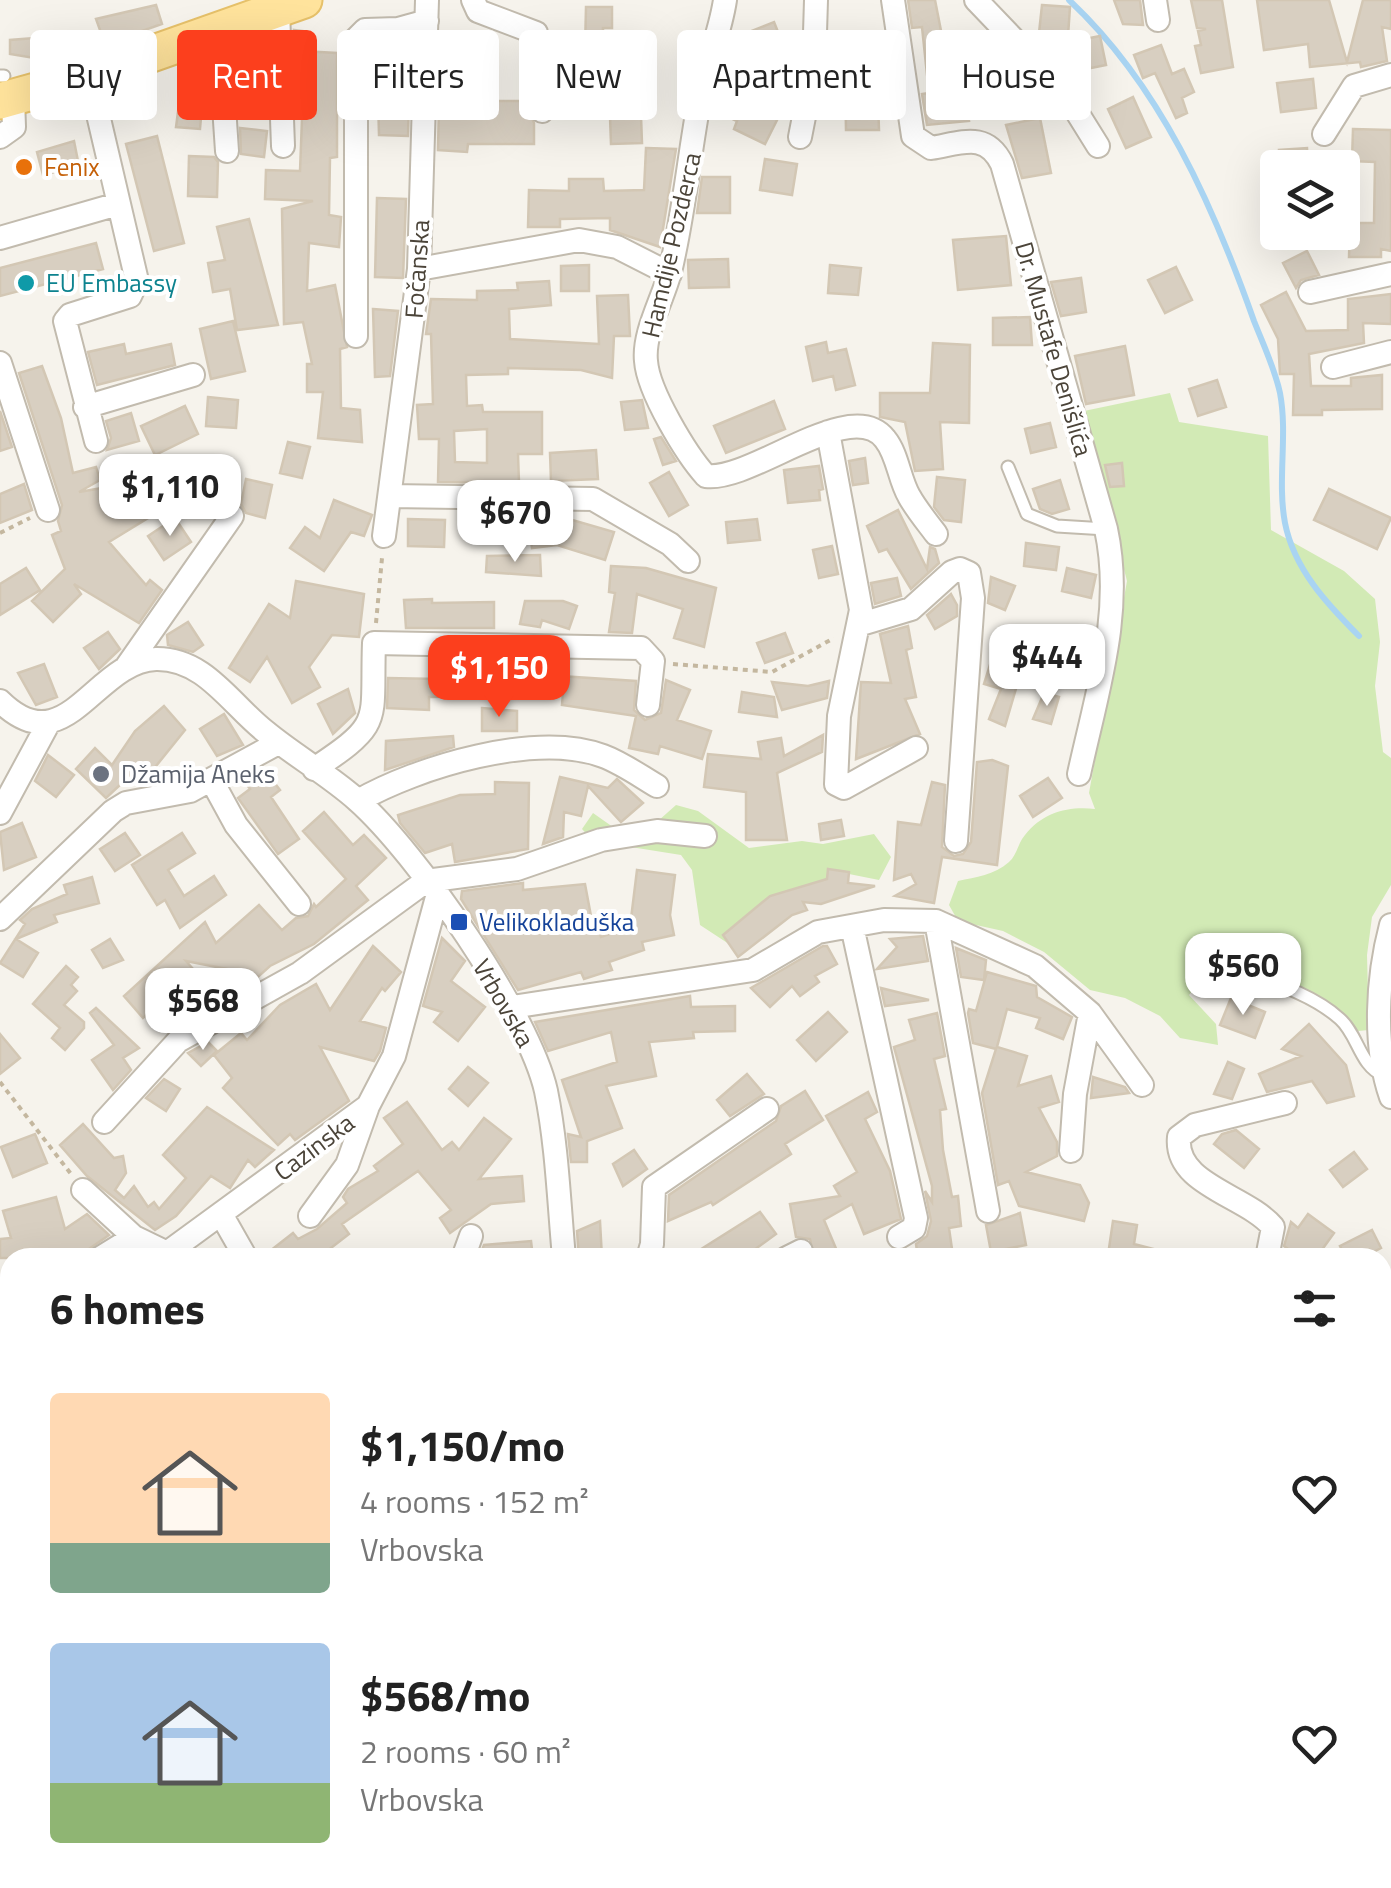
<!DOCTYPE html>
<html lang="en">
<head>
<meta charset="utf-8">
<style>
	:root { --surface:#fff; --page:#f6f6f6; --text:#222; --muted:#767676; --accent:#fc3f1d }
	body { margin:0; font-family:"Titillium Web",sans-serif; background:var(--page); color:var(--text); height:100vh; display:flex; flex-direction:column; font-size:38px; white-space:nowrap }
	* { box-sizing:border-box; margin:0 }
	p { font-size:32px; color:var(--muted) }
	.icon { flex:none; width:55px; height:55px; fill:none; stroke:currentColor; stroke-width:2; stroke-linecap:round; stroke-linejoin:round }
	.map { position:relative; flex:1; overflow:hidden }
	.details { position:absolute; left:0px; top:1248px; width:1392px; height:642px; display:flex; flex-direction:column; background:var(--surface); border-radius:30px 30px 0 0; box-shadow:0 10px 40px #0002 }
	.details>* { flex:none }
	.top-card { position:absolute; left:30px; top:30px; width:1332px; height:90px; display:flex; gap:20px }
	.buttons { position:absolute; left:1260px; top:150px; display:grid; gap:20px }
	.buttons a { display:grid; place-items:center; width:100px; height:100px; border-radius:10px; background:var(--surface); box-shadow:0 10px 40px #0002; font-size:50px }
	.price { position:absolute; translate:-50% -85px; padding:0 22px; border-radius:20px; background:#fff; color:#222; font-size:32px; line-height:65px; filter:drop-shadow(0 2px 5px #0008) }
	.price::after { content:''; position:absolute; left:50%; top:60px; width:30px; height:22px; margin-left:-15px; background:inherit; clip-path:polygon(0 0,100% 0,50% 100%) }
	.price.current { background:var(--accent); color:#fff }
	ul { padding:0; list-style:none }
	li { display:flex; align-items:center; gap:30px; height:250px; padding:0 50px }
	li span { display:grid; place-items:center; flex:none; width:280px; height:200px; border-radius:10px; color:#555 }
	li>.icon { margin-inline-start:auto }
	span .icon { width:120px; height:120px; fill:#fffc; stroke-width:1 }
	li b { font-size:42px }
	h2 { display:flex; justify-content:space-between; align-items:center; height:120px; padding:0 50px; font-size:42px }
	.pill { padding:0 35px; border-radius:10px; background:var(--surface); box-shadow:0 10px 40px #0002; font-size:35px; line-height:90px }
	.pill.current { background:var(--accent); color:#fff }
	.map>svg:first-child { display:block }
</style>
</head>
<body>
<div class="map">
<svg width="1391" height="1888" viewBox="0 0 1391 1888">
	<rect width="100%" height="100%" fill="#f6f3ec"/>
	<path fill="#d2eab5" d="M1170,393L1179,422L1268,436L1271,530L1344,571L1375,599L1380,642L1375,686L1383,752L1391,758V885L1372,917L1367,955L1369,1030L1358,1031C1313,992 1262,988 1206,974L1189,995L1216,1024L1218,1045L1180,1038L1160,1016L1125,998L1090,990L1044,952L1003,931L958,921L949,905L958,881C976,877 994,875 1009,862C1017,855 1018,843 1025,835C1043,812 1069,806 1095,809L1089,793L1127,581L1084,411Z
		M676,805L698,811L749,848L802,841L823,844L874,834L891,857L879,880L849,874L729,944L700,925L692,870L681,855L593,841L582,829L593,813L620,832L640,837Z"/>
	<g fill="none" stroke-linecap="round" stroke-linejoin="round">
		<path stroke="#a9d4f2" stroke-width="6" d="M1069,0C1160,85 1213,205 1254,321C1263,344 1275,369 1280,393C1288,435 1277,481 1285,523C1294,569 1327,604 1359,636"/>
	</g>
	<path fill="#d8cfc1" stroke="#d3c7b4" stroke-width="2.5" fill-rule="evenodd" d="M908,0H935L943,41L957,40L960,61L993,56L998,83L964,89L969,121L927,125L922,94L929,93L922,27L912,28Z
		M1114,0H1140L1143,25L1123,24Z
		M1191,0H1222L1233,67L1201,73L1195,46L1201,45L1198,31L1206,29L1197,28Z
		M1257,0H1329L1347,62L1363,0H1391V29L1382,27L1387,61L1361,67L1360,62L1310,67L1308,44L1264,50Z
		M156,5L162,24L105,44L96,19Z
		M1042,5L1070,7L1068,36L1039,33Z
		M586,7H612V28H603L604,78L576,79L575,49H585Z
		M774,22L784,47L749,61L739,36Z
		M294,30L303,31L301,51L337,53V157L330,158L329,215L341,217L339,247L309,243L307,291L335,285L347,347L340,349L341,408L360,410L362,442L318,438L323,392H307V364H312L303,322L284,324L282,209L313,201L265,199L266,170L300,171L304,67L295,66Z
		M1100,36L1106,65L1071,72L1065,43Z
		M35,38L60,39L59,62L10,54V40Z
		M876,43L879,130H846L845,73H841L839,45Z
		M1161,45L1172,74L1184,69L1194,92L1182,98L1187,113L1176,118L1155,73L1143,78L1134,55Z
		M377,60L410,62L408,136L379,135Z
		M440,61L469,64L465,101H526L534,123V144H468L467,152L438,150Z
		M189,73H207L209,101L190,102Z
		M720,79L783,108L765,144L734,129L737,121L713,110Z
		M1313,79L1316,108L1281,112L1277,83Z
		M1133,97L1151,137L1126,148L1108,109Z
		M179,104L202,106L200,129L176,127Z
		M641,116L642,143L611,144L610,117Z
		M1040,118L1051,173L1022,178L1006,125Z
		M240,128L267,131L264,157L241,154Z
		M1353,129L1391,130V251L1381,249V257H1349L1350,223H1374L1375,162L1352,161Z
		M157,136L184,243L154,251L126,144Z
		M74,141L79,166L43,175L37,152Z
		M646,148L676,149L660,247L610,230V218L560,219V227H528L529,190L569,191V179H603L604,191L644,190Z
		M1307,148L1308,168H1280L1279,150Z
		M189,156L214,157L218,162L217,197L188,196Z
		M765,159L797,164L792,195L760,190Z
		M702,177H730V213H697Z
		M377,198L406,199L403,278L375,277Z
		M249,219L278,325L237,330L230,289L213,292L208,263L225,260L217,227Z
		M1006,236L1011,285L958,290L953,240Z
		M96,243L103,269L0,296V268Z
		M1307,251L1319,275L1301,280L1296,288L1283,263Z
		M728,259L729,287L689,288L688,260Z
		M589,265V291H561V266Z
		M830,265L861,268L858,295L828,293Z
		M1176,267L1192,300L1165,313L1148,280Z
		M1081,278L1086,312L1061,316L1051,282Z
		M549,281L551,305L509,309L510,339L599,344L597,296L628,295L630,336H614L612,378L581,370L508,368V374L466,375L467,406L482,405L483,412H542V454H518L519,483L438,482L439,439H419L417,405L433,404L431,334H426L431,299L477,300V291L518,290L517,283ZM487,429V463L455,462L454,431Z
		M1286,292L1306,331L1348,330V299L1391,294V324L1363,323L1364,343L1309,354L1311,386H1351V378L1382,375V409L1322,410V415H1293L1294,374H1280L1278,339L1261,305Z
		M373,309L398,311L390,376L375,377Z
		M1030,317L1032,345H993V318Z
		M233,321L245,371L211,379L200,329Z
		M826,342L828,353L846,349L855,385L836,390L833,376L813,381L806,347Z
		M933,343L970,345L969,423L940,422L943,469L915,471L905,422L880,417V393H930Z
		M124,344L126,354L171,344L175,365L97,385L88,352Z
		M1125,346L1134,395L1086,404L1075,356Z
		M42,366L61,418L73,473L96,467L100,480L79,492L102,488L107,506L132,492L148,518L109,542L146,585L150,580L162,590L139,623L74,584L81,594L53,622L32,601L65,569L52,535L61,531L58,521L62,505L19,373Z
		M1217,380L1226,407L1198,416L1189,389Z
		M208,397L238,400L236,428L206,426Z
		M642,400L648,428L625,430L621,402Z
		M774,401L785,429L726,453L714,426Z
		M185,406L198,434L155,455L141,426Z
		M0,411L12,447L0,451Z
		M131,413L139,441L107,450L111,438L106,421Z
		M1050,423L1056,447L1031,453L1025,429Z
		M661,437L676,461L663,465L654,439Z
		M288,442L310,447L302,478L280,473Z
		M596,450L598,479L551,481L550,453Z
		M865,458L868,483L853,485L849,461Z
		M1122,463L1124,486L1110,487L1105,465Z
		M819,466L823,489L819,490L820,500L788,503L784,470Z
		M207,470L214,505L186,510L179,475Z
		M669,472L688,505L669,516L650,483Z
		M937,477L965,480L961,522L944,520L934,507Z
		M246,479L272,485L265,518L246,513L241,504Z
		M1060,480L1069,509L1052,514L1040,509L1033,489Z
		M24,484L32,510L0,523V494Z
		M1329,489L1391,518L1377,549L1314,520Z
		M334,500L372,515L364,536L351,532L324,571L290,548L305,527L320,538Z
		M898,510L927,569L930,547L935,549L939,563L911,589L887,549L879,552L867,526Z
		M555,515L614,532L605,560L557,545L532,548L528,518Z
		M175,518L191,542L164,560L148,536Z
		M408,519L445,520L444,547L408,546Z
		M757,519L760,540L728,543L726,522Z
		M1026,543L1059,547L1056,570L1024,566Z
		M832,546L838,574L819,578L813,550Z
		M540,555L541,576L486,572L487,556Z
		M611,566L646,568L716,588L704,647L674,638L683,609L637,594L632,633L609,632L615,593L609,592Z
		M26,568L40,590L0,615V584Z
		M1067,568L1096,575L1091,598L1062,591Z
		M991,577L1015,586L1005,610L988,603Z
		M897,578L901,596L875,604L871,583Z
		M296,581L364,594L359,637L332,635L309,667L320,687L292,703L267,657L250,682L229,668L269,604L290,618Z
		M951,594L957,605V616L935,629L927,615Z
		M432,599V603L494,602V628H406L404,600Z
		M525,601H563L577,606L569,629L542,620L540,627L520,624Z
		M188,622L203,645L193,652L168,645L167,635Z
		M908,626L912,648L906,650L916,697L905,699L920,734L856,759L861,682L891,683L880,634Z
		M1071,628L1093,637L1085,674L1056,662Z
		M108,632L120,649L99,669L84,648Z
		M785,633L793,653L765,663L757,643Z
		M993,655L1023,665L1005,726L989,719L1001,689L984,684Z
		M44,664L57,697L36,705L18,673Z
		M512,664L560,668V676L636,681L634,710L645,720L661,713L666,680L690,690L677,720L711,731L702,759L660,746L658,754L629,748L636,716L562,705L563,693L508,689Z
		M494,666V696L429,697V710L387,708L388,678L439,679L438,667Z
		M829,681L827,698L782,710L772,682L808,686Z
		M348,689L355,713L333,734L318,704Z
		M742,692L774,697L777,717L739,712Z
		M1044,693L1059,697L1051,724L1033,719Z
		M164,706L185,730L148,776L137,769L106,798L76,769L95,748L112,765L135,731Z
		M482,708L517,711V731H482Z
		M224,714L243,745L217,756L200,729Z
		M823,735L822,752L777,773L787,840H746V792L704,787L708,754L761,759L758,742L781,738L784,756Z
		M453,736L454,747L385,770L386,741Z
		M48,755L74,775L56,797L35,781Z
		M992,760L1008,766L997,865L942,857L934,903L895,896L916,884L911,874L894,880L898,822L921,825L932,782L945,785L942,847L954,856L963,854L971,842L977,762Z
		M263,768L280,790L271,797L299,839L278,854L238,798L250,789L243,779Z
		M560,777L608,788L617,779L643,803L621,822L588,786L581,816L564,812L563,837L543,844Z
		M1048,778L1062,798L1033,817L1020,796Z
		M495,782L529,783L528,849L455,862L452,844L425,853L400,823L398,815L460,795L495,794Z
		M324,812L353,845L364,835L386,858L356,886L368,900L314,944L270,966L250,984L237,971L186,961L216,995L193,1011L174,990L143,1018L124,996L205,922L216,943L259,905L282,930L296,918L308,916L314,904L316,907L346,879L303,831Z
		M841,820L844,836L821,840L819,824Z
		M22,823L36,857L4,870L0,832Z
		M125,833L140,855L115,871L100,849Z
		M182,833L195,853L168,870L184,896L214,876L226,895L180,928L165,900L157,905L132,865Z
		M828,869L849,872L848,883L875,886L821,904L803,902L807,910L792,915L738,957L723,935L770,896L827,879Z
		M637,870L675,875L670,915L674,935L642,942L644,950L609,962L612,970L584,979L581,972L518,990L461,899L462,891L523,883V890L585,884L594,932L599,930L601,937L630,927Z
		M92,877L99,903L54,915L57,922L16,939L38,953L23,977L0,963L25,924L20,920L32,909L67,894L64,885Z
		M923,936L928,961L877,969L897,947L890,939Z
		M442,938L465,961L451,981L485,1007L458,1041L434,1022L442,1012L423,1006Z
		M110,939L123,960L103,968L92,950Z
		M373,946L401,972L385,991L382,988L360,1021L386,1028L380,1051L374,1061L320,1047L349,1101L295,1140L290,1134L278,1145L223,1088L232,1078L214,1055L241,1033L247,1040L280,1005L316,984L330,1010Z
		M823,946H827L837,964L815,976L819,982L800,996L792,986L770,1007L751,988Z
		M956,948L986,960L984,980L961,977Z
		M66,966L78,977L71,985L77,991L64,1005L84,1022V1028L65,1050L52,1038L60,1028L33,1004Z
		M987,972L1036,986L1037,997L1072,1017L1063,1039L1036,1028L1040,1018L1007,1009L997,1047L1027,1056L1018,1086L1051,1076L1059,1102L1039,1108L1057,1142V1156L1026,1172L1080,1185L1089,1203L1084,1221L1019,1206L1009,1181L998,1185L982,1093L996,1049L973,1043L968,1013L969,1009L976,1011Z
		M881,988L929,1000L885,1006Z
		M690,996L691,1007L735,1006V1031L693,1032L694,1038L649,1042L656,1076L606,1086L622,1128L587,1141V1162H571L568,1134L581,1137L562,1080L617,1062L611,1032L548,1051L535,1022Z
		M1231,998L1265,1012L1255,1038L1220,1025Z
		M96,1008L139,1048L123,1058L131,1070L113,1090L92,1060L114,1045L90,1013Z
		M828,1012L847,1032L816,1061L797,1040Z
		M937,1013L945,1056L934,1059L946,1109L940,1110L943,1150L952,1197L958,1196L961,1226L949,1228L953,1256L918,1258L916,1244L927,1236L931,1221L925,1191L932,1202V1186L894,1047L915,1040L909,1020Z
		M1309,1024L1346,1065L1354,1096L1327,1103L1312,1081L1267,1092L1259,1074L1301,1056L1282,1049Z
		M0,1034L20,1058L0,1074Z
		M208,1042L217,1051L201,1066L188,1053Z
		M1228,1062L1244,1069L1232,1099L1214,1094Z
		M468,1067L488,1083L468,1106L449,1089Z
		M747,1074L764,1094L730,1116L717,1100Z
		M1093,1077L1125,1087L1129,1093L1091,1098Z
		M164,1079L180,1089L166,1111L146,1098Z
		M805,1091L823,1120L785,1144L791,1154L713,1205L711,1202L668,1221L669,1195L776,1121L781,1106Z
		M868,1092L877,1112L865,1119L890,1171L901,1219L864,1234L852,1204L824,1220L840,1258H814L810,1239L796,1237L790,1204L840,1196L834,1186L857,1172L826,1116Z
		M407,1102L442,1150L452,1142L459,1150L484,1118L511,1139L479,1179L522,1176L524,1201L491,1204L450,1233L440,1218L451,1210L418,1171L342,1224L349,1234L318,1258H261L293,1233L298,1239L317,1229L347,1203L343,1197L348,1189L378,1171L374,1166L403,1144L384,1118Z
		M207,1107L274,1150L255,1167L248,1160L230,1188L211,1176L176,1216L155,1230L87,1176L60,1145L83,1124L114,1158L123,1156L126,1173L115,1190L124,1198L134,1186L148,1207L154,1202L159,1209L186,1178L163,1155Z
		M1236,1130L1259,1149L1244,1168L1214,1144L1222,1134Z
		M35,1134L47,1163L13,1177L1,1147Z
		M634,1150L647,1169L623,1186L613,1164Z
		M1354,1152L1367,1169L1343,1187L1330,1170Z
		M56,1197L65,1229L87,1214L109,1235L76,1258L67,1251L50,1258H0V1239L11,1238L3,1211Z
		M760,1212L776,1234L743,1258H687Z
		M1020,1213L1026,1245L991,1252L986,1225Z
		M1308,1214L1334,1233L1316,1258H1300L1284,1246L1291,1222L1298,1228Z
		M600,1221L602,1258H579L577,1231Z
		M1113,1221L1137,1225L1134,1244L1165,1252V1258L1108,1255Z
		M1372,1230L1381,1248L1362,1258H1346L1340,1246Z
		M531,1241L533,1258H479L484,1245Z"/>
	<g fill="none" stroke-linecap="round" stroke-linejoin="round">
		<g stroke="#c2bbae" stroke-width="15">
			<path id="service" d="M0,76H4
				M1008,467L1027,514L1057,526L1106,529
				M1224,965C1263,980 1309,991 1340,1019C1358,1035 1360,1066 1383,1075
				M1042,1884L1043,1888"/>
		</g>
		<g stroke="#c2bbae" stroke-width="26">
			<path id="minor" d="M473,0L478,11L536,33L542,111
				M725,0C720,34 706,64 700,97C689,155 684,214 670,272C663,299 643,333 646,361C648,391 686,454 706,476C752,482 851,395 885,439C898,455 899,479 909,496C916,509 927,522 936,534
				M893,0L913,136L931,148C962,143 986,131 1002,164L1106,529C1124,612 1097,691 1079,774
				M976,0L1065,93L1098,146
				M1155,0L1158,20
				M278,10L283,146
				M219,32L227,151
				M89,76L137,281L130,296L70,315L65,321L96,441
				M1324,134L1354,86L1391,75
				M0,137L14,127L13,98
				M800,137L814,66L816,0
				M0,238L118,204
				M419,269L579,240L617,247L670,274
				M1310,292L1391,274
				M356,336V39L365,30L398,29L427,21
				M0,363L48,510
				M1333,367L1391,352
				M85,407L193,375
				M828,432L861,610L839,716L836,784L844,788L916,748
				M390,496L593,499L670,544L688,561
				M384,536L419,269L427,0
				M858,625L911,609L952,572L960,569L969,573L973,598L956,841
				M127,666L232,516
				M0,701C66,766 94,661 156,659C205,658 231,705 266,732C295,756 329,775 357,800C417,853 529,1015 546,1091C557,1145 559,1203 564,1258
				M314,769C385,722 371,723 374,643L641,648L653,661L648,705
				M212,781L236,825L299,904
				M358,801C417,767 536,731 603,756C622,763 640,776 657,786
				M0,813L48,724
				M0,919L113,811L126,803L190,791L278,743
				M936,921L988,1211
				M1391,925C1377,978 1373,1045 1391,1097
				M852,926L916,1218L914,1228L899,1237
				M512,1007L753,970L818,932L884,920L936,921L1035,966L1090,1013L1142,1085
				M104,1122L178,1041L300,973L426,881L517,869L601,840L657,831L705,836
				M1071,1151L1075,1094L1090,1013
				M83,1190L134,1237L167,1253
				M221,1214L246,1258
				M310,1216L347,1165L368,1106
				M167,1253L368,1106L394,1056L437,897
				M100,1258L134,1237
				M463,1258L471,1236
				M648,1258L652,1244L654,1187L767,1109
				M787,1258L801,1251
				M1267,1258L1273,1227C1246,1195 1174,1185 1179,1137L1195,1125L1285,1103
				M0,1627H10
				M0,1696L10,1697
				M0,1795L10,1797
				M127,1880L131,1888
				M927,1880L942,1888
				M1306,1880L1309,1888
				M641,1888L645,1880"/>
		</g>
		<g stroke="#e6c16a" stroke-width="39">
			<path id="primary" d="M0,101L89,76L304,0"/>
		</g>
		<path stroke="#c4b79f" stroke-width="4" stroke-dasharray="5 5" stroke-linecap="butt" d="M0,533L30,518
			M376,623L382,558
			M673,664L772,672L834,638
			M0,1082L71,1174"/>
		<use href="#service" stroke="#fff" stroke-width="11"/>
		<use href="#minor" stroke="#fff" stroke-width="22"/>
		<use href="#primary" stroke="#ffe39c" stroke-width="35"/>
	</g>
	<circle fill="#e8710a" stroke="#fff" stroke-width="4" cx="24" cy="167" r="10"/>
	<circle fill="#0f9aa8" stroke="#fff" stroke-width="4" cx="26" cy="283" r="10"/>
	<circle fill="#6b7280" stroke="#fff" stroke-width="4" cx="101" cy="774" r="10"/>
	<rect fill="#1a4fb4" stroke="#fff" stroke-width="4" x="449" y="912" width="20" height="20" rx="5"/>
	<g text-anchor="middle" stroke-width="8" stroke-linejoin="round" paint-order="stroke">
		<g font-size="25" fill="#c56008" stroke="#fff" text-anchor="start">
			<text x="44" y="176">Fenix</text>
		</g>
		<g font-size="25" fill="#4b4439" stroke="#fff">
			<text transform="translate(671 245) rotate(-77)" y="9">Hamdije Pozderca</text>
			<text transform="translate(417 269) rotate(-86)" y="9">Fočanska</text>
			<text transform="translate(1054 349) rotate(74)" y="9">Dr. Mustafe Denišlića</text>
			<text transform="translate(504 1003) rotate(60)" y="9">Vrbovska</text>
			<text transform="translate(314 1147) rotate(-37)" y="9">Cazinska</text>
		</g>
		<g font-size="25" fill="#0d838f" stroke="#fff" text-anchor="start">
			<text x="46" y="292">EU Embassy</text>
		</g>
		<g font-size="25" fill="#5b616d" stroke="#fff" text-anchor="start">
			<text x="121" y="783">Džamija Aneks</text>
		</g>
		<g font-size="25" fill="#164399" stroke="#fff" text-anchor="start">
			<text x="479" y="931">Velikokladuška</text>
		</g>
	</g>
</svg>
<div class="buttons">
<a><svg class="icon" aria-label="layers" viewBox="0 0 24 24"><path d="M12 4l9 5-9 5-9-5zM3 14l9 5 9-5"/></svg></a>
</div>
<b class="price" style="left:170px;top:539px">$1,110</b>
<b class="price" style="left:515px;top:565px">$670</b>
<b class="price" style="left:1047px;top:709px">$444</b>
<b class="price current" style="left:499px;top:720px">$1,150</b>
<b class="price" style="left:1243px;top:1018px">$560</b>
<b class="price" style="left:203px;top:1053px">$568</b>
<div class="top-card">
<a class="pill">Buy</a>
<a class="pill current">Rent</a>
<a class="pill">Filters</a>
<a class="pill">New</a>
<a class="pill">Apartment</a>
<a class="pill">House</a>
</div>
<section class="details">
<h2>6 homes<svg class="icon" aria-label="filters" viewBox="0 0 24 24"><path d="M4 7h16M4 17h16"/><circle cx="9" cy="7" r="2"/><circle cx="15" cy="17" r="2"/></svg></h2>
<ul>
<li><span style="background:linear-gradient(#ffd9b3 75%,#7fa58c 0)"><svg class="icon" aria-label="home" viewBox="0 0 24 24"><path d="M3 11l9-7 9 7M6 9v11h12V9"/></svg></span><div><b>$1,150/mo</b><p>4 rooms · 152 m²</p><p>Vrbovska</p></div><svg class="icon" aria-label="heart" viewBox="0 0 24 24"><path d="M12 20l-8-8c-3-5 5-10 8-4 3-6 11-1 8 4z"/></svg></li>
<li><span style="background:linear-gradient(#a9c7e8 70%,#8fb573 0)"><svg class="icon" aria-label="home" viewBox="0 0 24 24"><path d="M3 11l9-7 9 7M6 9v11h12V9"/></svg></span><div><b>$568/mo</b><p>2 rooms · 60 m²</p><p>Vrbovska</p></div><svg class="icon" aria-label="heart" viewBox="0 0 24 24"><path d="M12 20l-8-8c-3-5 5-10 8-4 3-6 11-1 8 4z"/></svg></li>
</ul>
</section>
</div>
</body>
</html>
